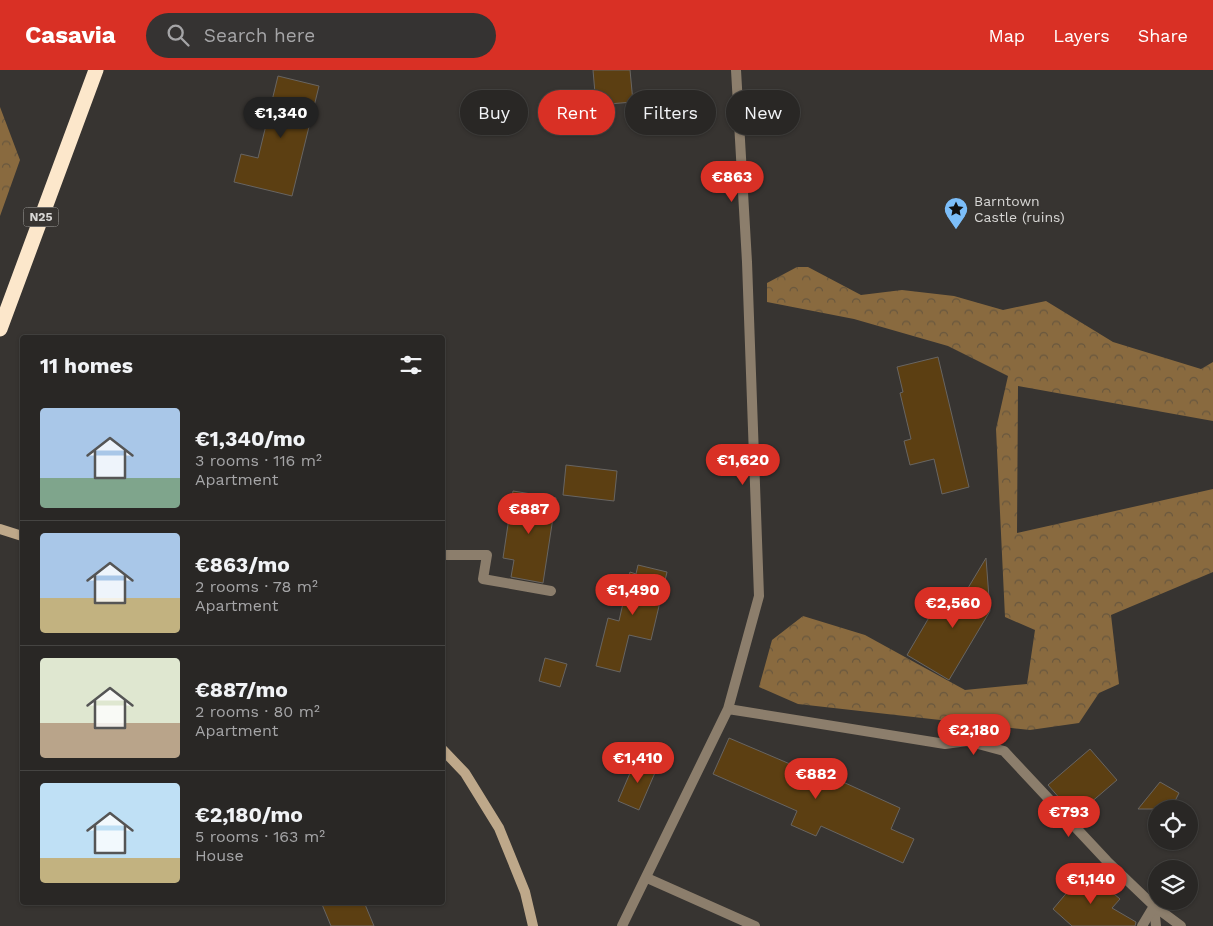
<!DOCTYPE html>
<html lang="en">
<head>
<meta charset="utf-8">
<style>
	:root { --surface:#292725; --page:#353332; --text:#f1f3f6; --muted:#a5a5a7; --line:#454442; --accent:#d93025 }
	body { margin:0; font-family:"Work Sans",sans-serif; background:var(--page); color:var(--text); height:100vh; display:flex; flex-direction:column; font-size:19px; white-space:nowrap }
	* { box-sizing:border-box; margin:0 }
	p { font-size:16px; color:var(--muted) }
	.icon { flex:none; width:28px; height:28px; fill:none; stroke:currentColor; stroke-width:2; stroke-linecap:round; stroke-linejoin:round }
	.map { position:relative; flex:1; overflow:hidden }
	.details { position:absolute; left:20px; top:265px; width:425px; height:570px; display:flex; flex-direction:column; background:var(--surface); border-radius:5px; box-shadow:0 1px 4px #0004,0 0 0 1px var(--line) }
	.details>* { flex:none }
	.guide { position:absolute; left:460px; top:20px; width:475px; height:45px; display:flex; gap:10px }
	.tools { position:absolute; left:1148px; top:730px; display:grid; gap:10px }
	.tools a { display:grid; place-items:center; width:50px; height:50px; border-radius:50%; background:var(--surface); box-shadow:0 1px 4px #0004,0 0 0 1px var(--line); font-size:25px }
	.price { position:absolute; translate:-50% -42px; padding:0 11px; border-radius:18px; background:var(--accent); color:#fff; font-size:16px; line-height:32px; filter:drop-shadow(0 1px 2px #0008) }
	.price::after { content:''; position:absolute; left:50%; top:30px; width:15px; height:11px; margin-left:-8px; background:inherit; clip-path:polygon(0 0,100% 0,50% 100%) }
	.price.active { background:#222; color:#fff }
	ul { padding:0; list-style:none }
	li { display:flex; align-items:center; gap:15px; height:125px; padding:0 20px }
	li+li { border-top:1px solid var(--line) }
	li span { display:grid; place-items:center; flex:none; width:140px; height:100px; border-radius:5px; color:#555 }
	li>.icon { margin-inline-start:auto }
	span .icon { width:60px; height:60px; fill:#fffc; stroke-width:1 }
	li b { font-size:21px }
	h2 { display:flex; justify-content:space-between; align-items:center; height:60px; padding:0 20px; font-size:21px }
	.chip { padding:0 18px; border-radius:22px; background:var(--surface); box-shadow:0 1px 4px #0004,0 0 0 1px var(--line); font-size:18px; line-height:45px }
	.chip.active { background:var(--accent); color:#fff }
	header { display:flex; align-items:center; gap:30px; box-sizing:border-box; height:70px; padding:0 25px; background:var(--accent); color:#fff }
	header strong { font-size:24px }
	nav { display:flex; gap:28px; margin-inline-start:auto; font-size:18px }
	.search { width:350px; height:45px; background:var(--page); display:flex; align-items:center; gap:12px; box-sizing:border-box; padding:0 18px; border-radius:28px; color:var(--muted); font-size:19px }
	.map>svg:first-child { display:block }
</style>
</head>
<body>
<header>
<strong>Casavia</strong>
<div class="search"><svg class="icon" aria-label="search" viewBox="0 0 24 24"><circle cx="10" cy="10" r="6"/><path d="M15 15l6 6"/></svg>Search here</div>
<nav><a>Map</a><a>Layers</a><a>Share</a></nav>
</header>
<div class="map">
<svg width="1213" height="856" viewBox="0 0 1213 856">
	<defs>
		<pattern id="forest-crowns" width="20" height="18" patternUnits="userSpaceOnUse" patternTransform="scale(1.25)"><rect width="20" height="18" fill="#896a3f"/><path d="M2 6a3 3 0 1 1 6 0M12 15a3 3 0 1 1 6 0" fill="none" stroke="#68573f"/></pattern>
	</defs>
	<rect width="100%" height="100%" fill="#373431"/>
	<path fill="url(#forest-crowns)" d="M0,37L20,90L0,146Z
		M797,197H808L861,225L902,220L954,226L1003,240L1046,231L1113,272L1201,299L1213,292V351L1018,316L1017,463L1213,419V502L1111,545L1119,614L1099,623L1079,653L1030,660L798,634L759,617L772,570L803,546L865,565L965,620L1027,614L1035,560L1005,547L996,359L1008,306L948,276L854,249L767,232V213Z"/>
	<path fill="#5c3f12" stroke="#686562" d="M593,0H630L633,32L596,35Z
		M278,6L319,16L292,126L234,112L241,84L258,88Z
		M938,287L969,417L942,424L934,389L910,395L904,371L911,369L900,323L903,322L897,297Z
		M566,395L617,401L614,431L563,425Z
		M513,421L556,428L543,513L511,507L514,490L503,488Z
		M986,488L990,541L949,610L907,585L934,539L950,548Z
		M638,495L667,502L651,570L629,565L620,602L596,596L608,548L619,551L630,502L636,504Z
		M545,588L567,594L560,617L539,611Z
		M729,668L830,711L832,707L900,738L891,759L914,769L903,793L821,756L816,766L791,755L797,741L713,704Z
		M1090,679L1117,710L1075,746L1048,715Z
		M636,689L657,698L639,740L618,731Z
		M1160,712L1179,723L1171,739H1138Z
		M1086,800L1120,829L1112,838L1136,852L1135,856H1072L1053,839Z
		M321,832H364L374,856H331Z"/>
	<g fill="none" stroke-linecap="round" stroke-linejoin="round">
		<path stroke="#8c7e6c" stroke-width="10" d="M442,485H487L483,509L551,521
			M647,808L755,856
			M1154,836L1156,856"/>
		<path stroke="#8c7e6c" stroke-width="10" d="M728,639L945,674L967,671L1004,681L1107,791L1154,836L1181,856
			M622,856L728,639L759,526L747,192L736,0
			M1142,856L1154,836"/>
		<path stroke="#bea88a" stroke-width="10" d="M0,459L22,466
			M442,679L465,703L499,758L525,822L533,856"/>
		<path stroke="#fce7cb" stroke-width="15" d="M0,259L96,0"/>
	</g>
	<defs>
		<g id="sight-pin" transform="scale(1.25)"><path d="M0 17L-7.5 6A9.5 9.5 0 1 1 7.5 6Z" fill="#7cbef9" stroke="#373431"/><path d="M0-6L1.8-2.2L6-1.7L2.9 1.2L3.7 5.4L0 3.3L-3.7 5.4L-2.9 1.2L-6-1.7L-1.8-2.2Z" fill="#111"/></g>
	</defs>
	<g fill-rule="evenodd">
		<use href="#sight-pin" x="956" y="139"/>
	</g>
	<g text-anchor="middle" stroke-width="4.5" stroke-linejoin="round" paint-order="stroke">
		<rect fill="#373431" stroke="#a7a5a3" stroke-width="1" x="23.5" y="137.5" width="35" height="19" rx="4"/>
		<g font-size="12" font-weight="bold" fill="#d7d6d4">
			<text x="41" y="151">N25</text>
		</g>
		<g font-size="14" fill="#d7d6d4" stroke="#373431" text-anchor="start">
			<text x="974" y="136">Barntown<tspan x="974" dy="16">Castle (ruins)</tspan></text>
		</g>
	</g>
</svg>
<div class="tools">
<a><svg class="icon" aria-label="locate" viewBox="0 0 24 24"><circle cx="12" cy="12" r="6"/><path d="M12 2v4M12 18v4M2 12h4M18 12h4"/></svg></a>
<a><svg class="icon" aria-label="layers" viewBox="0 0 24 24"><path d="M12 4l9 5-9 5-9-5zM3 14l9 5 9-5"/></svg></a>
</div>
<b class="price active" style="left:281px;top:69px">€1,340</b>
<b class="price" style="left:732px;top:133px">€863</b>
<b class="price" style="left:743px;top:416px">€1,620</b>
<b class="price" style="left:529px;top:465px">€887</b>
<b class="price" style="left:633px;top:546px">€1,490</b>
<b class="price" style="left:953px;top:559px">€2,560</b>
<b class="price" style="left:974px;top:686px">€2,180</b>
<b class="price" style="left:638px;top:714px">€1,410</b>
<b class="price" style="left:816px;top:730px">€882</b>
<b class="price" style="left:1069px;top:768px">€793</b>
<b class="price" style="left:1091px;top:835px">€1,140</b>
<div class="guide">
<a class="chip">Buy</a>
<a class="chip active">Rent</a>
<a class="chip">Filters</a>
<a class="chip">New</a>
</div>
<section class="details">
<h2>11 homes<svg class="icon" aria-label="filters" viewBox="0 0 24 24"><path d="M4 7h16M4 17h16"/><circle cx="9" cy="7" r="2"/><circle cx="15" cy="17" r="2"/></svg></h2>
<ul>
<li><span style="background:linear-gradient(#a9c7e8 70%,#7fa58c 0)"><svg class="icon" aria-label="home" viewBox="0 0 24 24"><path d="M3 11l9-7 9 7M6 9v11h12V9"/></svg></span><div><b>€1,340/mo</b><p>3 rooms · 116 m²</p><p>Apartment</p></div></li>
<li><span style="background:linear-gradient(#a9c7e8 65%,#c2b280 0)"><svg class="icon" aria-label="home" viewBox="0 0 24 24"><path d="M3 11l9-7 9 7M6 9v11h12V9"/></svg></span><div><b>€863/mo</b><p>2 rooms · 78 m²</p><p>Apartment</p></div></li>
<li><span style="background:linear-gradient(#dfe7d0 65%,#b9a48a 0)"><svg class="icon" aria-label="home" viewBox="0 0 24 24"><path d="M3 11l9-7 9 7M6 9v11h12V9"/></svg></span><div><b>€887/mo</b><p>2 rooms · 80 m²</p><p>Apartment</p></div></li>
<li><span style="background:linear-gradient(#bfe0f5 75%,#c2b280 0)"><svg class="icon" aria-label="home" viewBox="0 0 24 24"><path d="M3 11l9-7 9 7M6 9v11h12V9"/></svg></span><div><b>€2,180/mo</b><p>5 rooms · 163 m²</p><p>House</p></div></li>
</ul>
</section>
</div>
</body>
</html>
